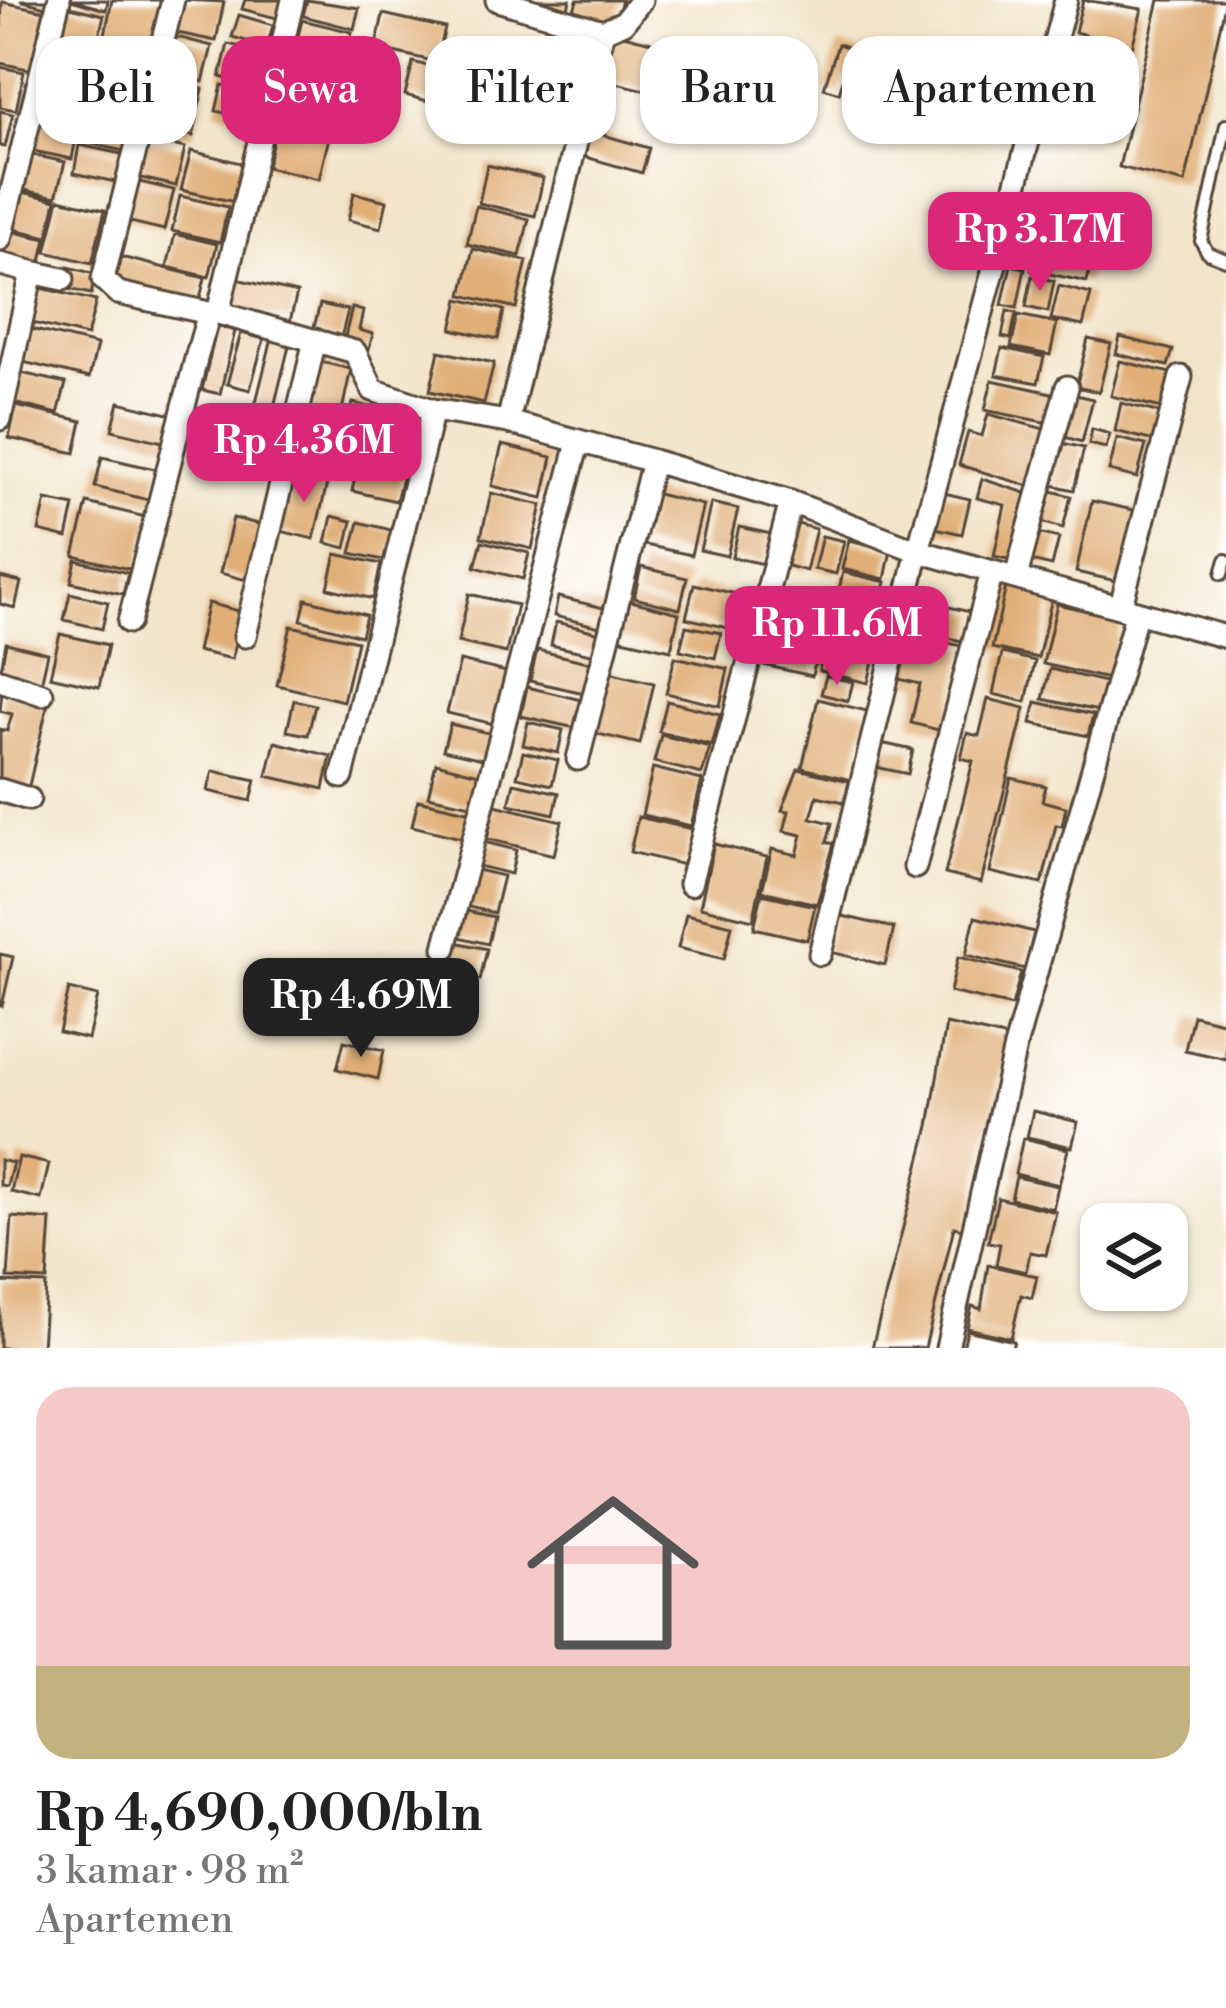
<!DOCTYPE html>
<html lang="id">
<head>
<meta charset="utf-8">
<style>
	:root { --surface:#fff; --page:#f2f2f2; --text:#222; --muted:#767676; --accent:#db2777 }
	body { margin:0; font-family:"Libre Bodoni",serif; background:var(--page); color:var(--text); height:100vh; display:flex; flex-direction:column; font-size:45px; white-space:nowrap }
	* { box-sizing:border-box; margin:0 }
	p { font-size:39px; color:var(--muted) }
	.icon { flex:none; width:66px; height:66px; fill:none; stroke:currentColor; stroke-width:2; stroke-linecap:round; stroke-linejoin:round }
	.map { position:relative; height:1348px; overflow:hidden }
	.panel { display:flex; flex-direction:column; background:var(--surface); flex:1 }
	.panel>* { flex:none }
	.banner { position:absolute; left:36px; top:36px; width:1155px; height:108px; display:flex; gap:24px }
	.fabs { position:absolute; left:1080px; top:1203px; display:grid; gap:24px }
	.fabs a { display:grid; place-items:center; width:108px; height:108px; border-radius:24px; background:var(--surface); box-shadow:0 3px 9px #0004; font-size:60px }
	.price { position:absolute; translate:-50% -102px; padding:0 27px; border-radius:24px; background:var(--accent); color:#fff; font-size:39px; line-height:78px; filter:drop-shadow(0 3px 6px #0008) }
	.price::after { content:''; position:absolute; left:50%; top:72px; width:36px; height:27px; margin-left:-18px; background:inherit; clip-path:polygon(0 0,100% 0,50% 100%) }
	.price.on { background:#222; color:#fff }
	ul { padding:0; list-style:none }
	li { display:grid; align-content:center; gap:24px; height:636px; padding:0 36px }
	li span { display:grid; place-items:center; height:372px; border-radius:36px; color:#555 }
	li>.icon { margin-inline-start:auto }
	span .icon { width:216px; height:216px; fill:#fffc; stroke-width:1 }
	li b { font-size:51px }
	.pill { padding:0 42px; border-radius:36px; background:var(--surface); box-shadow:0 3px 9px #0004; font-size:42px; line-height:108px }
	.pill.on { background:var(--accent); color:#fff }
	.map>svg:first-child { display:block }
</style>
</head>
<body>
<div class="map">
<svg width="1226" height="1348" viewBox="0 0 1226 1348">
	<rect width="100%" height="100%" fill="#fff"/>
	<filter id="ink" filterUnits="userSpaceOnUse"><feTurbulence type="fractalNoise" baseFrequency=".00833" numOctaves="2"/><feDisplacementMap in="SourceGraphic" scale="24" xChannelSelector="R" yChannelSelector="G"/><feConvolveMatrix kernelMatrix="1 2 1 2 8 2 1 2 1" color-interpolation-filters="sRGB"/></filter>
	<filter id="wash" filterUnits="userSpaceOnUse"><feTurbulence type="fractalNoise" baseFrequency=".004" numOctaves="4" result="noise"/><feDisplacementMap in="SourceGraphic" scale="48" xChannelSelector="R" yChannelSelector="G"/><feGaussianBlur stdDeviation="2.7" result="paint"/><feColorMatrix in="noise" values="0 0 0 0 0 0 0 0 0 0 0 0 0 0 0 0 0 1.4 0 .05"/><feComposite in="paint" operator="in"/></filter>
	<g filter="url(#wash)">
		<rect width="100%" height="100%" fill="#f2e4c9"/>
		<g id="blocks">
			<path fill="#e0ae76" d="M20,0H54L52,9Z
				M71,0H108L106,10Z
				M112,0H164L153,50L104,39Z
				M180,0L224,2L216,41L173,32Z
				M245,0H285L280,19L242,9Z
				M307,0L359,8L354,29L303,16Z
				M536,0H570L567,13L535,4Z
				M577,0H622L615,25L573,14Z
				M1083,0L1142,9L1125,74L1086,64L1093,37L1075,32Z
				M1159,0H1226L1185,183L1119,167Z
				M2,2L45,11L37,71L0,63Z
				M62,5L104,15L96,48L54,37Z
				M383,14L445,28L437,62L376,48Z
				M239,15L273,25L267,47L232,37Z
				M302,20L352,32L347,56L296,45Z
				M611,32L676,48L665,95L600,79Z
				M169,35L212,46L203,82L160,71Z
				M524,37L584,52L571,104L512,89Z
				M105,42L150,53L130,122L88,112L93,88L51,78L58,43L100,52L97,75Z
				M228,44L276,55L269,88L220,77Z
				M838,44L862,52L859,59L875,64L869,85L844,77L839,93L824,88Z
				M299,48L346,61L337,92L290,79Z
				M413,62L439,69L431,102L405,95Z
				M0,67L24,72L16,110L0,107Z
				M156,78L203,89L197,115L150,104Z
				M1079,83L1100,88L1093,117L1072,112Z
				M1053,84L1071,89L1061,129L1043,125Z
				M40,85L87,95L81,120L34,110Z
				M222,85L256,93L249,119L216,111Z
				M1104,91L1119,95L1108,139L1093,136Z
				M522,100L559,108L553,136L516,129Z
				M0,111L13,114L5,147L0,146Z
				M164,112L197,120L193,136L160,129Z
				M86,115L131,125L124,151L80,141Z
				M31,117L78,127L72,159L24,149Z
				M278,117L331,129L319,179L267,167Z
				M589,131L649,148L642,173L582,156Z
				M145,139L185,148L176,186L137,177Z
				M79,145L126,155L120,183L74,173Z
				M191,151L245,164L235,202L181,190Z
				M24,153L65,162L56,197L15,188Z
				M487,165L543,178L535,216L479,203Z
				M131,180L174,190L164,230L122,220Z
				M14,190L56,200L48,237L5,227Z
				M354,193L387,201L381,228L348,220Z
				M180,196L228,207L220,242L172,231Z
				M59,199L105,210L92,263L46,252Z
				M476,206L529,219L520,256L467,244Z
				M5,230L46,239L39,270L0,261Z
				M1038,233L1095,245L1087,282L1031,270Z
				M175,234L217,244L209,277L167,267Z
				M473,249L527,261L516,308L462,295Z
				M113,255L205,278L198,306L106,283Z
				M1011,265L1025,268L1017,308L1002,305Z
				M68,267L96,274L91,294L64,288Z
				M1032,276L1054,281L1048,312L1026,307Z
				M232,278L297,293L290,321L226,307Z
				M1059,286L1091,294L1083,326L1051,319Z
				M37,287L96,301L87,336L28,322Z
				M459,299L504,310L498,339L452,329Z
				M320,304L348,310L341,338L313,331Z
				M352,308L363,311L359,330L373,334L369,349L343,345Z
				M1007,311L1016,313L1011,339L1002,337Z
				M1018,315L1057,323L1050,355L1011,347Z
				M217,326L235,331L220,394L202,390Z
				M31,329L97,345L89,378L23,362Z
				M241,333L264,339L250,390L227,384Z
				M1120,337L1173,350L1168,366L1116,354Z
				M272,338L290,342L271,419L253,414Z
				M1088,339L1111,344L1099,392L1076,387Z
				M1002,348L1044,357L1038,383L996,375Z
				M439,351L494,363L484,403L430,391Z
				M1120,361L1171,373L1162,408L1111,396Z
				M321,362L351,369L338,429L307,421Z
				M17,372L66,383L58,414L10,402Z
				M992,380L1056,394L1049,423L985,410Z
				M1076,395L1093,399L1082,442L1065,437Z
				M119,402L177,416L171,444L112,430Z
				M353,403L382,410L370,464L340,457Z
				M1121,403L1161,413L1154,441L1115,431Z
				M16,406L82,421L75,453L9,438Z
				M388,413L427,422L415,477L403,474L396,501L352,491L358,464L374,468Z
				M988,414L1048,430L1033,487L959,465L968,432L982,436Z
				M306,427L321,430L316,451L301,448Z
				M1092,429L1110,434L1106,448L1089,444Z
				M1117,438L1146,445L1137,478L1109,471Z
				M1062,443L1084,448L1074,490L1052,485Z
				M502,445L552,457L543,498L492,486Z
				M102,457L159,470L152,501L95,487Z
				M294,471L328,479L314,539L280,531Z
				M982,479L1032,495L1017,561L994,556L1005,505L977,498Z
				M1048,490L1071,496L1063,528L1041,522Z
				M491,493L542,505L532,549L481,537Z
				M653,493L703,505L691,555L641,544Z
				M944,493L970,499L962,534L936,528Z
				M46,500L74,506L67,538L39,531Z
				M1092,501L1142,512L1125,583L1076,572Z
				M87,503L150,518L137,571L74,556Z
				M711,503L738,509L727,556L700,550Z
				M332,516L352,521L346,548L326,543Z
				M233,518L267,526L254,582L220,573Z
				M359,522L395,531L388,561L351,553Z
				M790,522L816,529L806,571L780,564Z
				M739,527L771,534L764,564L732,557Z
				M1034,532L1059,538L1052,566L1027,560Z
				M822,536L844,541L836,574L814,569Z
				M849,540L891,550L885,579L842,569Z
				M482,541L529,553L523,579L475,567Z
				M336,554L381,564L373,599L328,588Z
				M76,560L128,573L123,594L71,582Z
				M641,567L687,578L680,609L634,598Z
				M843,572L886,582L870,637L879,639L874,658L826,647Z
				M0,577L21,582L15,608L0,604Z
				M1008,578L1053,594L1038,658L992,648Z
				M694,584L744,596L736,630L686,618Z
				M70,593L108,602L102,629L64,620Z
				M469,594L517,605L506,653L458,642Z
				M558,597L612,610L608,629L554,616Z
				M774,598L827,610L812,676L759,664Z
				M306,599L366,615L361,636L301,620Z
				M627,600L679,613L671,650L618,638Z
				M929,602L978,614L971,643L922,632Z
				M208,603L243,612L232,659L197,651Z
				M1057,604L1122,619L1108,679L1043,664Z
				M556,622L601,633L595,655L551,645Z
				M291,626L357,641L343,701L277,685Z
				M686,626L721,633L715,658L680,650Z
				M60,634L108,645L99,687L50,676Z
				M910,634L966,647L946,732L911,723L920,684L899,679Z
				M6,643L48,653L41,684L0,674Z
				M823,649L873,661L868,683L819,671Z
				M537,650L596,664L589,694L530,681Z
				M1002,653L1035,661L1026,702L993,694Z
				M675,657L728,669L720,706L666,693Z
				M460,661L515,674L502,726L447,713Z
				M1050,669L1105,682L1098,711L1043,699Z
				M609,672L654,683L640,744L594,733Z
				M826,676L853,682L848,701L821,694Z
				M527,687L586,701L580,729L521,716Z
				M2,691L48,703L28,790L0,783V729L7,731L12,714L0,711Z
				M818,699L867,711L851,780L802,768Z
				M988,699L1025,708L981,883L945,874L973,761L961,758L967,733L979,736Z
				M294,700L315,705L308,735L287,731Z
				M667,701L720,714L712,745L659,732Z
				M1036,702L1093,715L1088,736L1031,723Z
				M528,722L563,730L558,753L523,745Z
				M450,724L493,734L487,760L443,750Z
				M661,735L710,747L702,774L654,762Z
				M275,742L331,756L324,789L267,776Z
				M876,742L913,750L908,774L871,766Z
				M523,752L558,760L552,785L517,777Z
				M436,763L479,774L471,805L428,796Z
				M653,768L702,780L691,826L642,815Z
				M798,769L849,781L844,802L817,796L811,818L832,823L827,842L834,844L817,904L762,891L772,849L797,855L802,835L784,831L789,811L782,810Z
				M213,771L256,780L251,801L208,791Z
				M1011,778L1046,786L1042,801L1066,807L1062,826L1056,825L1042,884L990,872Z
				M514,783L559,793L554,814L509,804Z
				M418,800L471,812L465,839L412,826Z
				M495,805L562,821L554,855L487,839Z
				M638,817L692,829L684,865L630,852Z
				M484,842L516,850L511,874L478,866Z
				M714,844L767,857L753,920L700,907Z
				M468,868L503,876L494,913L460,905Z
				M762,894L815,906L807,940L754,928Z
				M457,909L494,917L488,944L451,935Z
				M686,914L732,925L724,959L678,948Z
				M834,914L894,928L885,965L826,951Z
				M975,917L1034,932L1025,969L966,955Z
				M451,941L487,949L480,980L444,971Z
				M0,954L13,957L2,1006H0Z
				M958,957L1021,972L1012,1006L950,992Z
				M442,976L477,984L469,1019L433,1011Z
				M69,989L98,996L88,1039L59,1032Z
				M1193,1015L1226,1023V1059L1185,1050Z
				M946,1024L1008,1038L968,1230L954,1227L925,1348H872L929,1126Z
				M344,1041L384,1050L378,1079L337,1069Z
				M1033,1111L1078,1122L1072,1147L1027,1137Z
				M1023,1138L1068,1149L1059,1185L1015,1174Z
				M19,1157L49,1164L41,1199L11,1192Z
				M0,1160L13,1163L7,1186L0,1185Z
				M1016,1177L1058,1186L1053,1209L1011,1199Z
				M998,1198L1056,1212L1046,1255L1030,1252L1026,1272L996,1265L1000,1244L988,1242Z
				M12,1217L51,1220L47,1280L8,1278Z
				M988,1265L1037,1276L1032,1298L1021,1295L1011,1338L967,1328L972,1306L981,1309Z
				M0,1282L46,1284L42,1348H0Z
				M967,1330L1014,1341L1012,1348H963Z"/>
		</g>
	</g>
	<g filter="url(#ink)">
		<use href="#blocks" fill-opacity="0" stroke="#564638" stroke-width="3"/>
		<g fill="none" stroke-linecap="round" stroke-linejoin="round">
			<g stroke="#564638" stroke-width="16">
				<path id="lane" d="M1226,125L1201,241L1208,253L1226,260
					M1222,574L1226,560"/>
			</g>
			<g stroke="#564638" stroke-width="27">
				<path id="street" d="M173,0L103,279L118,293L209,313
					M497,0L603,31
					M603,31L624,22L641,0
					M0,239L59,0
					M0,264L32,272L0,419
					M32,272L63,279
					M218,313L355,352L373,390L433,410L508,422L653,461L791,502L918,551L1226,637
					M508,422L603,31
					M1016,577L1067,387
					M1121,605L1181,377
					M129,622L197,355L209,313H218L293,0
					M245,636L315,340
					M0,680L42,694
					M578,759L653,461
					M342,777L433,410
					M0,790L29,799
					M915,867L992,572
					M690,884L791,502
					M445,948L578,443
					M820,954L918,551L1066,0
					M947,1348L1015,1047L1136,615"/>
			</g>
			<use href="#lane" stroke="#fff" stroke-width="10"/>
			<use href="#street" stroke="#fff" stroke-width="21"/>
		</g>
	</g>
</svg>
<div class="fabs">
<a><svg class="icon" aria-label="layers" viewBox="0 0 24 24"><path d="M12 4l9 5-9 5-9-5zM3 14l9 5 9-5"/></svg></a>
</div>
<b class="price" style="left:1040px;top:294px">Rp 3.17M</b>
<b class="price" style="left:304px;top:505px">Rp 4.36M</b>
<b class="price" style="left:837px;top:688px">Rp 11.6M</b>
<b class="price on" style="left:361px;top:1060px">Rp 4.69M</b>
<div class="banner">
<a class="pill">Beli</a>
<a class="pill on">Sewa</a>
<a class="pill">Filter</a>
<a class="pill">Baru</a>
<a class="pill">Apartemen</a>
</div>
</div>
<section class="panel">
<ul>
<li><span style="background:linear-gradient(#f6c9c9 75%,#c2b280 0)"><svg class="icon" aria-label="home" viewBox="0 0 24 24"><path d="M3 11l9-7 9 7M6 9v11h12V9"/></svg></span><div><b>Rp 4,690,000/bln</b><p>3 kamar · 98 m²</p><p>Apartemen</p></div></li>
</ul>
</section>
</body>
</html>
